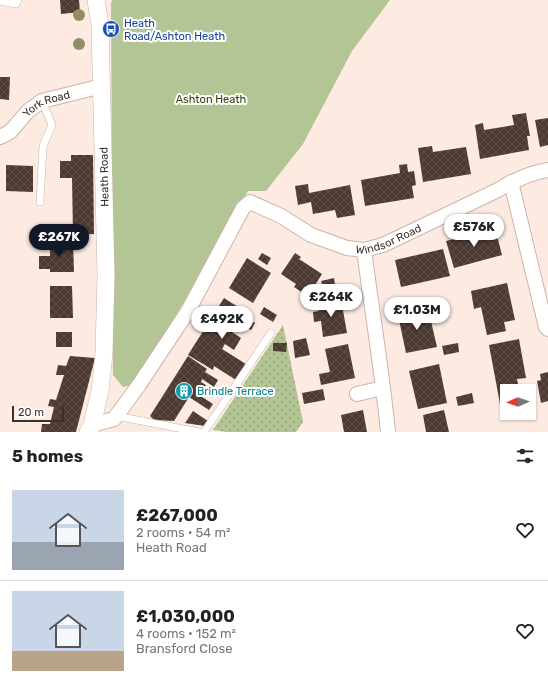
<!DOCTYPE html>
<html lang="en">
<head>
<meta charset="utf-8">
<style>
	:root { --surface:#fff; --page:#f2f2f2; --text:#222; --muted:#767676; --line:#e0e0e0; --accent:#111827 }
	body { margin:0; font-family:Rubik,sans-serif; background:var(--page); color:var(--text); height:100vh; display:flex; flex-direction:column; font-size:15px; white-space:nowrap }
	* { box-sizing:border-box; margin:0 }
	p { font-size:13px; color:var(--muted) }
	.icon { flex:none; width:22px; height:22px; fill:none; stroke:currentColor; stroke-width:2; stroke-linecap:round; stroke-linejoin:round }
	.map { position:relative; height:432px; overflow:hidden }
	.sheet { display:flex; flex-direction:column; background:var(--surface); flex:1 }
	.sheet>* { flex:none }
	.needle { width:26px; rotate:268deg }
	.tools { position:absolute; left:500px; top:384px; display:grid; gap:8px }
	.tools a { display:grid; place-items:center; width:36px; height:36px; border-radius:0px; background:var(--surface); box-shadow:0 1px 3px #0004; font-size:20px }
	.scale { position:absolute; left:12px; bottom:10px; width:52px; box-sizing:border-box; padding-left:4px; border:2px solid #39312c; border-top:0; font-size:11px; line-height:14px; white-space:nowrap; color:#39312c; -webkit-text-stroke:3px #fff; paint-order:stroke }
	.price { position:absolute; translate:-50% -34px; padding:0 9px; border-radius:14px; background:#fff; color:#222; font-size:13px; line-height:26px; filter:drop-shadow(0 1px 2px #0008) }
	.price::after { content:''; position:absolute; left:50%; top:24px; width:12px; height:9px; margin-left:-6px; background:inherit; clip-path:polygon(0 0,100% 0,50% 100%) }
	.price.active { background:var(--accent); color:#fff }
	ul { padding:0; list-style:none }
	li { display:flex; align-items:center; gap:12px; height:100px; padding:0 12px }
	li+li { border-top:1px solid var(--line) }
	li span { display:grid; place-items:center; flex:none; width:112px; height:80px; border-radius:0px; color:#555 }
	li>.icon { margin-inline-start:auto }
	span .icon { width:48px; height:48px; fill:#fffc; stroke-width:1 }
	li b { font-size:17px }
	h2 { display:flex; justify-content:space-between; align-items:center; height:48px; padding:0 12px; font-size:17px }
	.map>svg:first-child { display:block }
</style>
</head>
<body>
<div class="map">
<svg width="548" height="432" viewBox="0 0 548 432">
	<defs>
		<pattern id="park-dots" width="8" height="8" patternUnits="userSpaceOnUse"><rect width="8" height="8" fill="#b3c594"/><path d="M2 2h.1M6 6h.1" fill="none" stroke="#93a179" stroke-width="1.8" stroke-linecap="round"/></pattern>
		<pattern id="building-cross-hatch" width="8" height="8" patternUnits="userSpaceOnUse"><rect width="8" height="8" fill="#4d3b33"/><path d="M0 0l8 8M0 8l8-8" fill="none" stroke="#5f4f48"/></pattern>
	</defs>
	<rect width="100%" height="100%" fill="#fdebe1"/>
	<path fill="#b3c594" d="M112,0H390L352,51L303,144L266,191H248L199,277L133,385L123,387L113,375L111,4Z"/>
	<path fill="url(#park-dots)" d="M283,325L303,422L296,432H227L213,430Z"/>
	<path fill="url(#building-cross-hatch)" d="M60,0H79L80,12L61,14Z
		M0,77H10L9,100L0,99Z
		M526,113L530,136H527L529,150L480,159L475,125L483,123L484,130L514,125L512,115Z
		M548,118V145L540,147L535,120Z
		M432,146L433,152L466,147L471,174L423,182L418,148Z
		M71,155H93L94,234L73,235L72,178H60V161H71Z
		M407,164L408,172L414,171L416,185L412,186L414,198L365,206L361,180L400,173L399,165Z
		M6,165L33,166V192L6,191Z
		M308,184L309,193L350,185L355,215L337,218L335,210L313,214L311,202L298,205L295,186Z
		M39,224L54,226L53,230L39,229Z
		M495,228L502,255L454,268L446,241Z
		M33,232L46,233V239H33Z
		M73,241L74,272H50V269H39V256H50V242Z
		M443,249L450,276L401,287L395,260Z
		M262,253L271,258L267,265L258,259Z
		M295,253L301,257L299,259L322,274L310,293L305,289L303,293L294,287L296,284L281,274Z
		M247,258L271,273L253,303L229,288Z
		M334,278L335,285L323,288L321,281Z
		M507,283L515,320L504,322L506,331L487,335L481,307L474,309L471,291Z
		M50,286H72L73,318H50Z
		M410,297L412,305L399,308L396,299Z
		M224,298L246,312L244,316L255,323L251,330L238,322L232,332L241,338L234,350L225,344L222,349L246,364L236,380L214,366L213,370L188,355Z
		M341,299L347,333L323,337L321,321L314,322L313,312L319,311L317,303Z
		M264,307L277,315L273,322L260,314Z
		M428,308L437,347L406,353L398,315Z
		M56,332H72V347H56Z
		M306,338L310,355L295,358L293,341Z
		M519,339L526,378L517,379L519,389L521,391H507V413H510L506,420L504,408L501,409L489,345Z
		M273,343H287L286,352L273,351Z
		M458,343L459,352L444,355L442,346Z
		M348,344L355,378L321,385L319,374L330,372L325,349Z
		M70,356L95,358L76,432H41L42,424H50L54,407L48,406L50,399L56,400L64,375H56L58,365L66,366Z
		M188,356L207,369L205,372L218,380L214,387L202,379L201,382L206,385L199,395L213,404L209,410L189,397L174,421L154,420L150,416Z
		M439,364L447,403L418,409L409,371Z
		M548,372V401L541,403L537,381L541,380L540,374Z
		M323,389L325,400L304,404L302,393Z
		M472,393L474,403L458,406L456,397Z
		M363,410L367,432H344L341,415Z
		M444,410L449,432H426L423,415Z
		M193,411L208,421L205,426L185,423Z"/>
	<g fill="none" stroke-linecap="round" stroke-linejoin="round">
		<g stroke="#cab5a9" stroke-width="8">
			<path id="service" d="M0,1L16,4L18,0
				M40,202L43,146L52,125L42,101
				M116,416L199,432
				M204,432L271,333"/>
		</g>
		<g stroke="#cab5a9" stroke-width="16">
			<g id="minor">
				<path id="s1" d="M0,137L10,132L28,111L42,101L102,86"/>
				<path d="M511,182L546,327L548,329"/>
				<path d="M364,250C372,311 382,371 388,432"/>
				<path d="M357,394L383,388"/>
				<path id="s2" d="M92,425L114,419L139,385L188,311L243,208L250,202L281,216L311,235L347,248L364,250L383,245L498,190C513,181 530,173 548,170"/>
			</g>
		</g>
		<g stroke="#cab5a9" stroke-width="18">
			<path id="tertiary" d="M88,432L92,425L100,391L104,353L106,275L100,25L96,0"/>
		</g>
		<use href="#service" stroke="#fff" stroke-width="7"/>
		<use href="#minor" stroke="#fff" stroke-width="14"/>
		<use href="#tertiary" stroke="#fff" stroke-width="17"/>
	</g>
	<g fill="#8d8f67">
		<circle cx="79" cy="15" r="6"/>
		<circle cx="79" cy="44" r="6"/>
	</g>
	<defs>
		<g id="bus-disc" transform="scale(0.9)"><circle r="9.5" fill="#1a4fb4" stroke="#fff"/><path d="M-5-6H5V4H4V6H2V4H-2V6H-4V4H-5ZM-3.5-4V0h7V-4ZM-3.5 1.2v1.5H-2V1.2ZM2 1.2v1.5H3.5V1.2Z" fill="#fff"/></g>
		<g id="building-disc" transform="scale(0.9)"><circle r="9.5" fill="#0f9aa8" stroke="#fff"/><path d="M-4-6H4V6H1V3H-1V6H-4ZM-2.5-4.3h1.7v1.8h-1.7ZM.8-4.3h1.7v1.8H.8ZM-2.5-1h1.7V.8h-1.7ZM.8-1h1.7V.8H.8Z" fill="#fff"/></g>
	</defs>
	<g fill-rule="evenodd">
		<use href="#bus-disc" x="111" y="29"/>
		<use href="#building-disc" x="184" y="391"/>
	</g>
	<g text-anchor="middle" stroke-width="4" stroke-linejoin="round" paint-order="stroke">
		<g font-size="11" fill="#164399" stroke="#fff" text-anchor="start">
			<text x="124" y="27">Heath<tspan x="124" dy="13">Road/Ashton Heath</tspan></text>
		</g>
		<g font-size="11" fill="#324304" stroke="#fff">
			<text x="211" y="103">Ashton Heath</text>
		</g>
		<g font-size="11" fill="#39312c" stroke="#fff">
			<text dy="4" stroke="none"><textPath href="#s1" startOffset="59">York Road</textPath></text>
			<text transform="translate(104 177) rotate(-91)" y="4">Heath Road</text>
			<text dy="4" stroke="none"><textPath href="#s2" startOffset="431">Windsor Road</textPath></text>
		</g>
		<g font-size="11" fill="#0d838f" stroke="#fff" text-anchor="start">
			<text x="197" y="395">Brindle Terrace</text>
		</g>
	</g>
</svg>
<div class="tools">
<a><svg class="needle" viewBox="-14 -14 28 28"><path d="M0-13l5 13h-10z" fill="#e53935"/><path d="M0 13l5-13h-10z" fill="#767676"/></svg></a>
</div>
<div class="scale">20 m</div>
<b class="price" style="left:474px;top:248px">£576K</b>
<b class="price active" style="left:59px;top:258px">£267K</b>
<b class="price" style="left:331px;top:318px">£264K</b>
<b class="price" style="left:417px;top:331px">£1.03M</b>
<b class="price" style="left:222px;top:340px">£492K</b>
</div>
<section class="sheet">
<h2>5 homes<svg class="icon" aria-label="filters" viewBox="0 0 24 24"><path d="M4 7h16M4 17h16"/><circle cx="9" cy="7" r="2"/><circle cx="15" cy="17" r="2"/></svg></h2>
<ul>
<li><span style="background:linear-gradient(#c9d6e8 65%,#9aa5b1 0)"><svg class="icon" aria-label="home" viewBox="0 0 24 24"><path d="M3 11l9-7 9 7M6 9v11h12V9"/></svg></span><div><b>£267,000</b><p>2 rooms · 54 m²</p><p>Heath Road</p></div><svg class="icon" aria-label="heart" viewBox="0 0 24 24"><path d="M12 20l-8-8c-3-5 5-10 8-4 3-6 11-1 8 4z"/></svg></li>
<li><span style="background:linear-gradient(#c9d6e8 75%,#b9a48a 0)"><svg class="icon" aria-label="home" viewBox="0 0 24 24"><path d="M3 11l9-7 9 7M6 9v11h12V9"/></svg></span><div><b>£1,030,000</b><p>4 rooms · 152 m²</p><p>Bransford Close</p></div><svg class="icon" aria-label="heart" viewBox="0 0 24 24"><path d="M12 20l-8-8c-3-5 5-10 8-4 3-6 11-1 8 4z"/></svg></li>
</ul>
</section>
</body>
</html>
